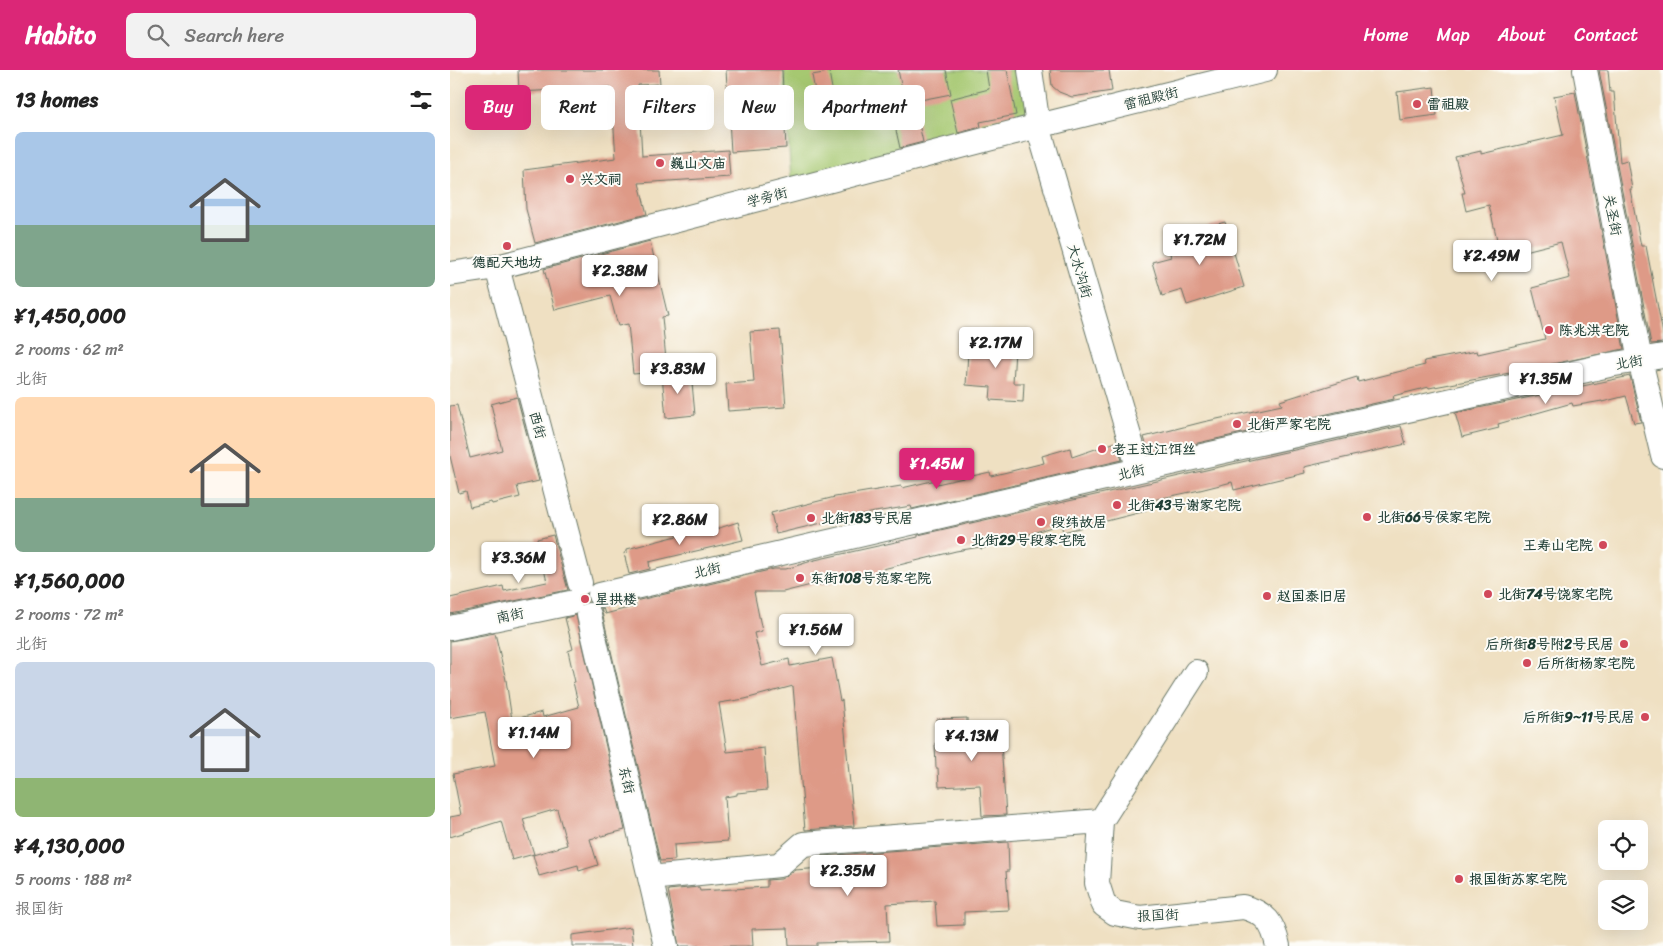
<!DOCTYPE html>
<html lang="en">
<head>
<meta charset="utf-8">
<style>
	:root { --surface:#fff; --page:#f2f2f2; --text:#222; --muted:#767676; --accent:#db2777 }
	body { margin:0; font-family:Sriracha,"LXGW WenKai TC",sans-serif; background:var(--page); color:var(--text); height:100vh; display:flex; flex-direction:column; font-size:19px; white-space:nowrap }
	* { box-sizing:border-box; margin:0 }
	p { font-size:16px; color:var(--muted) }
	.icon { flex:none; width:28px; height:28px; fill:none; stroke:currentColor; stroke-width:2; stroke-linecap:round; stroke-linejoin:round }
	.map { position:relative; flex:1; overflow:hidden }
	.drawer { display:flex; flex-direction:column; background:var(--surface); width:450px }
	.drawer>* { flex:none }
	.hud { position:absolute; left:15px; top:15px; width:475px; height:45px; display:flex; gap:10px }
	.controls { position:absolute; left:1148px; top:750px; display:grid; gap:10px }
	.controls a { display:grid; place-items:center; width:50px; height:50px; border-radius:8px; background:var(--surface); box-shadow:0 5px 20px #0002; font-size:25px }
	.price { position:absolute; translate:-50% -42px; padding:0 11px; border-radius:5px; background:#fff; color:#222; font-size:16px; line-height:32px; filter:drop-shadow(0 1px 2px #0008) }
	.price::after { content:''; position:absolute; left:50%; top:30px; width:15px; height:11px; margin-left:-8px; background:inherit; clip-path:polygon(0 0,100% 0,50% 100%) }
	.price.active { background:var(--accent); color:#fff }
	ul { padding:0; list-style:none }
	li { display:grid; align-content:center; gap:10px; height:265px; padding:0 15px }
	li span { display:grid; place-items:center; height:155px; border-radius:8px; color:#555 }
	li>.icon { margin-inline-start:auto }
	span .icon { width:90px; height:90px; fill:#fffc; stroke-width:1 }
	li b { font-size:21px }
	h2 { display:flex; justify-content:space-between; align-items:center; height:60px; padding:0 15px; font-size:21px }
	.chip { padding:0 18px; border-radius:8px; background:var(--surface); box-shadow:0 5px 20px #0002; font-size:18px; line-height:45px }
	.chip.active { background:var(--accent); color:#fff }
	header { display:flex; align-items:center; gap:30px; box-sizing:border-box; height:70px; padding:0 25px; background:var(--accent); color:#fff }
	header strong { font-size:24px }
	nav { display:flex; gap:28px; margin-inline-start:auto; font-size:18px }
	.search { width:350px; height:45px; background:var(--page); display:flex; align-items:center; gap:12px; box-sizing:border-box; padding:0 18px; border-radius:8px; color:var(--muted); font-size:19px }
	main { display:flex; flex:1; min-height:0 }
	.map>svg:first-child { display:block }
</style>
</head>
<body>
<header>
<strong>Habito</strong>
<div class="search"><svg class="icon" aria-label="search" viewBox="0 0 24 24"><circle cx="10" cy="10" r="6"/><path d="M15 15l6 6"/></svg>Search here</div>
<nav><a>Home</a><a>Map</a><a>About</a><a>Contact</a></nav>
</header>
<main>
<section class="drawer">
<h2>13 homes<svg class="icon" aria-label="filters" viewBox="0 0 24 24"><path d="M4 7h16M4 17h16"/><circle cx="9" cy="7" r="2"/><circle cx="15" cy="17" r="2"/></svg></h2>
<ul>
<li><span style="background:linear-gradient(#a9c7e8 60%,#7fa58c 0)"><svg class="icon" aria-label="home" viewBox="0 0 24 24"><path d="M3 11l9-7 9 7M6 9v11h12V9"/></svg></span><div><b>¥1,450,000</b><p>2 rooms · 62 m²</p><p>北街</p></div></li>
<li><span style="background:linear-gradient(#ffd9b3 65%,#7fa58c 0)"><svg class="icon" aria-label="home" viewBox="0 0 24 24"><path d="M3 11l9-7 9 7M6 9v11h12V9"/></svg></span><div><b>¥1,560,000</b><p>2 rooms · 72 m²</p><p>北街</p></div></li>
<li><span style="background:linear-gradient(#c9d6e8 75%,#8fb573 0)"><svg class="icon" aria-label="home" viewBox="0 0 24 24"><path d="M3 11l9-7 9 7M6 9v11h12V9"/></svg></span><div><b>¥4,130,000</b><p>5 rooms · 188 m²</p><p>报国街</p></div></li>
</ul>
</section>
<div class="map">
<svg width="1213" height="876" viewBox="0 0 1213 876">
	<rect width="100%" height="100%" fill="#fdfcf7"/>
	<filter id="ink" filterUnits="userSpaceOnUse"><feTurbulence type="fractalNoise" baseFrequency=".02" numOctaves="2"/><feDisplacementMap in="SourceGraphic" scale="10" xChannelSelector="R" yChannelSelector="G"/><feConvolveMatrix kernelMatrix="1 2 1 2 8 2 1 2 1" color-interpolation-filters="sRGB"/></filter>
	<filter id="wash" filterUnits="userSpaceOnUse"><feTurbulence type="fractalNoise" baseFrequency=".0096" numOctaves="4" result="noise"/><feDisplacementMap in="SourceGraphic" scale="20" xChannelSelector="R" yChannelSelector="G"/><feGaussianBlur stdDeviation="1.12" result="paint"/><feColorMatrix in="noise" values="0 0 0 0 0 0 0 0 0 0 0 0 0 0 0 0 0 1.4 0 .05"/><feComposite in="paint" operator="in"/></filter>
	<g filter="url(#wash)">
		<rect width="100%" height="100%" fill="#efe0c2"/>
		<path fill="#a6c871" stroke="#628252" d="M334,0H574L582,52L341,111Z"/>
		<g id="blocks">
			<path fill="#de9a87" d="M68,0H209L210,14L188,15L192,86L278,80L280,107L189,113L197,144L85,173L76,139L74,100L166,88L161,17L69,22Z
				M276,0H332L336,78L281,82Z
				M448,0H496L501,24L455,33Z
				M536,0H557L566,45L530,52L531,57L508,63L500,29L539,19Z
				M600,0H659L662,21L622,27L609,22L602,16Z
				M1149,0H1158L1160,22H1164L1170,92L1177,90L1182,119H1180L1191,176H1196L1213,264V273L1201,274Z
				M379,2L386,41L369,44L362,5Z
				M984,17L987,45L950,50L947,22Z
				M1125,22L1174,279L1065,302L979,318V317L943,326L944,329L699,384L694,367L753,352L832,335L830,331L907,307L908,312L975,295L974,291L1027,281L1028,284L1095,269L1082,218L1120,208L1111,172L1051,187L1039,135L1016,141L1012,123H1015L1005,87L1031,81V84L1113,65L1104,26Z
				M466,41L473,72L450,78L443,47Z
				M775,152L794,217L737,235L732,220L712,226L702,192L721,187L717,172L757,160L756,157Z
				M200,171L218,246L212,247L217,301L183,304L178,254L168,256L160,226L105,240L94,199Z
				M330,260L336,337L278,341L276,314L304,312L300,262Z
				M537,263L566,264L563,313H574L573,332L540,330L541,317L516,315L518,282L536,283Z
				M241,302L245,345L216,348L212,305Z
				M1180,306L1191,352L1184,353L1176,326L1152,332V331L1123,336L1122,333L1048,354L1049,358L1012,367L1005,343Z
				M67,327L89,411L67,416L70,427L42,434L41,432L20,437L16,421L9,423L0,386V336L7,335L20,388L52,380L41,334Z
				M951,356L956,374L854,397L855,403L784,420L782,412L750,420L693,432L696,441L613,462L611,454L531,479L530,477L506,481L433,499V502L370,515L369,513L333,522H304L312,561L304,563L312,596L339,589L340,596L382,588L390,631L392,630L404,756L355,760L343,616L295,629L269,633L277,682L314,678L317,720L287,723V725L275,727L278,771L224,775L225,790L210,791L151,538H153L155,544L186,536L185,531L324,499H336L365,490L468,467V465Z
				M666,372L672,390L462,439L461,436L401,446L326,464L321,443L385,427L451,416L452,418L486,410L487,414L540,402L541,406L594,393L592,386L620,378L622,387Z
				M288,452L293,470L199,492L200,499L179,504L174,483L177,482V479L262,457L263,460Z
				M103,465L118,520L0,544V528L53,516L54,521L97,512L87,469Z
				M126,545L175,760L140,769L148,795L129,801L128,795L89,806L83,785L117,775L107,739L73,749L84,784L62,790L51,751L0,767V747L11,745L3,704L45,696L35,642L0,648V571L45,563L56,610L62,650L92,642L93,647L129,637L123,612H125L118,581L123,579L115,548Z
				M517,648V660L550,659L556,745L532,746L530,715L489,717L488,698H486L485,673H488L487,649Z
				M558,772L559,801H556L559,840L514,842V855L487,856L485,831L437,834L439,871L367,873V876H339L338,858L302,859L303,876H229L218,820L249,817L250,821L317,817V810L331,809L345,800L372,798V786Z
				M181,857L183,876H122V865Z"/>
		</g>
	</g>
	<g filter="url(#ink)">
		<use href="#blocks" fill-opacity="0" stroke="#687666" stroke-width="1"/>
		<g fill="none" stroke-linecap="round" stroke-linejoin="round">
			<path stroke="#c5bfa6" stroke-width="24" stroke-dasharray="24 12" stroke-linecap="butt" d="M130,513L139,545"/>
			<g stroke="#687666" stroke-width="26">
				<path id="street" d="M580,0L588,56L689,400
					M1135,0L1190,290L1213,386
					M47,197L130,513
					M0,204L47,197L588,56L815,0
					M150,525L689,400L1159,295L1213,286
					M139,545L216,876
					M0,558L120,533
					M746,602L651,751L647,813L654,835L665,843L690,848L793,837C816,843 823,853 828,876
					M200,808L329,795L353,774L651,751"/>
			</g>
			<use href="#street" stroke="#fff" stroke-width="24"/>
		</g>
	</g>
	<g fill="#d1495b" stroke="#fdfcf7" stroke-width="2">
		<circle cx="967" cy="34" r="5"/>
		<circle cx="210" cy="93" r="5"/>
		<circle cx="120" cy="109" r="5"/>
		<circle cx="57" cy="176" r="5"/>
		<circle cx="1099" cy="260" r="5"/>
		<circle cx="787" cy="354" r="5"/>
		<circle cx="652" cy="379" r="5"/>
		<circle cx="667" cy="435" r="5"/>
		<circle cx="917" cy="447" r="5"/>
		<circle cx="361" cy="448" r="5"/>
		<circle cx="591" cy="452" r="5"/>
		<circle cx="511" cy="470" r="5"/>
		<circle cx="1153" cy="475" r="5"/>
		<circle cx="350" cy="508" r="5"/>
		<circle cx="1038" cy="524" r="5"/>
		<circle cx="817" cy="526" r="5"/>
		<circle cx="135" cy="529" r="5"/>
		<circle cx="1174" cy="574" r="5"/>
		<circle cx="1077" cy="593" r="5"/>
		<circle cx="1195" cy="647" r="5"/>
		<circle cx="1009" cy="809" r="5"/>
	</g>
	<g text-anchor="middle" stroke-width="4" stroke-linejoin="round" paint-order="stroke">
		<g font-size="14" fill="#1f3d34" stroke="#fdfcf7">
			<text transform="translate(701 28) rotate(-14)" y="5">雷祖殿街</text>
			<text transform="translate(317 127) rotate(-15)" y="5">学旁街</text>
			<text transform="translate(1163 145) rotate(79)" y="5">关圣街</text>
			<text transform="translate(630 201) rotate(74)" y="5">大水沟街</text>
			<text transform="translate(1179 292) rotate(-10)" y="5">北街</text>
			<text transform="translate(88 355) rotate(75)" y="5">西街</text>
			<text transform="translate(681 402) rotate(-13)" y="5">北街</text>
			<text transform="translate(257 500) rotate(-13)" y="5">北街</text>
			<text transform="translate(60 545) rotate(-12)" y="5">南街</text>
			<text transform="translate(177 710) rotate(77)" y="5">东街</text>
			<text transform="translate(708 845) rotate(-3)" y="5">报国街</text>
		</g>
		<g font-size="14" font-weight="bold" fill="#1f3d34" stroke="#fdfcf7" text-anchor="start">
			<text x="977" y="39">雷祖殿</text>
			<text x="220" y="98">巍山文庙</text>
			<text x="130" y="114">兴文祠</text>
			<text x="57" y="197" text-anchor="middle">德配天地坊</text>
			<text x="1109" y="265">陈兆洪宅院</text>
			<text x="797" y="359">北街严家宅院</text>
			<text x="662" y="384">老王过江饵丝</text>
			<text x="677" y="440">北街43号谢家宅院</text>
			<text x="927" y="452">北街66号侯家宅院</text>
			<text x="371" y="453">北街183号民居</text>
			<text x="601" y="457">段纬故居</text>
			<text x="521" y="475">北街29号段家宅院</text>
			<text x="1143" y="480" text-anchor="end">王寿山宅院</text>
			<text x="360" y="513">东街108号范家宅院</text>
			<text x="1048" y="529">北街74号饶家宅院</text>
			<text x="827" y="531">赵国泰旧居</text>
			<text x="145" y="534">星拱楼</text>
			<text x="1164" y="579" text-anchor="end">后所街8号附2号民居</text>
			<text x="1087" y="598">后所街杨家宅院</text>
			<text x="1185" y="652" text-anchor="end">后所街9~11号民居</text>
			<text x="1019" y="814">报国街苏家宅院</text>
		</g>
	</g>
</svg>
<div class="controls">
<a><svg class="icon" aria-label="locate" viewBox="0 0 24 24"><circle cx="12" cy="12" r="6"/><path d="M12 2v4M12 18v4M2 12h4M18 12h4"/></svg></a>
<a><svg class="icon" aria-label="layers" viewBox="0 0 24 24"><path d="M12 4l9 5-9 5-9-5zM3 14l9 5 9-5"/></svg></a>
</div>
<b class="price" style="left:750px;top:196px">¥1.72M</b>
<b class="price" style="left:1042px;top:212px">¥2.49M</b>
<b class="price" style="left:170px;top:227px">¥2.38M</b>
<b class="price" style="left:546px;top:299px">¥2.17M</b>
<b class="price" style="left:228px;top:325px">¥3.83M</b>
<b class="price" style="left:1096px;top:335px">¥1.35M</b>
<b class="price active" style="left:487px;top:420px">¥1.45M</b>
<b class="price" style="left:230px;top:476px">¥2.86M</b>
<b class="price" style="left:69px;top:514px">¥3.36M</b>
<b class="price" style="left:366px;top:586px">¥1.56M</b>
<b class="price" style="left:84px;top:689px">¥1.14M</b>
<b class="price" style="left:522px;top:692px">¥4.13M</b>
<b class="price" style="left:398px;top:827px">¥2.35M</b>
<div class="hud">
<a class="chip active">Buy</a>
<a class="chip">Rent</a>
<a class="chip">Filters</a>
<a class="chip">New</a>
<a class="chip">Apartment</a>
</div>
</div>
</main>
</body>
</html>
